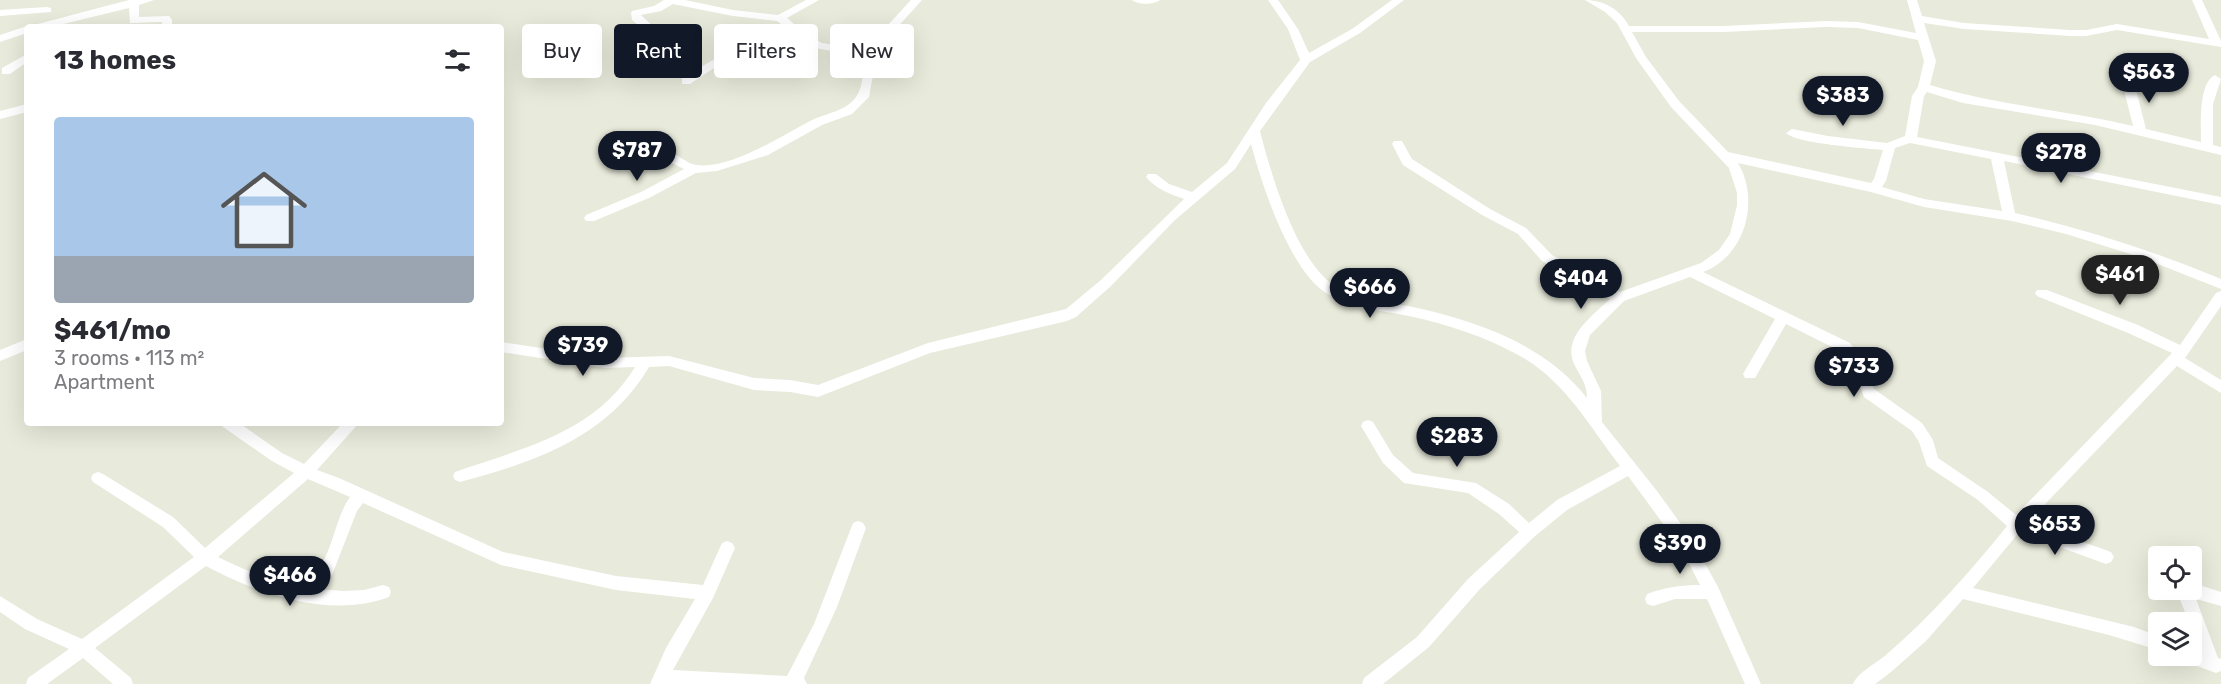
<!DOCTYPE html>
<html lang="en">
<head>
<meta charset="utf-8">
<style>
	:root { --surface:#fff; --page:#f2f2f3; --text:#2b2b33; --muted:#7c7c81; --accent:#111827 }
	body { margin:0; font-family:Rubik,sans-serif; background:var(--page); color:var(--text); height:100vh; display:flex; flex-direction:column; font-size:22px; white-space:nowrap }
	* { box-sizing:border-box; margin:0 }
	p { font-size:20px; color:var(--muted) }
	.icon { flex:none; width:33px; height:33px; fill:none; stroke:currentColor; stroke-width:2; stroke-linecap:round; stroke-linejoin:round }
	.map { position:relative; flex:1; overflow:hidden }
	.drawer { position:absolute; left:24px; top:24px; width:480px; height:402px; display:flex; flex-direction:column; background:var(--surface); border-radius:6px; box-shadow:0 6px 24px #0002 }
	.drawer>* { flex:none }
	.top-card { position:absolute; left:522px; top:24px; width:570px; height:54px; display:flex; gap:12px }
	.controls { position:absolute; left:2148px; top:546px; display:grid; gap:12px }
	.controls a { display:grid; place-items:center; width:54px; height:54px; border-radius:6px; background:var(--surface); box-shadow:0 6px 24px #0002; font-size:30px }
	.price { position:absolute; translate:-50% -51px; padding:0 14px; border-radius:21px; background:var(--accent); color:#fff; font-size:20px; line-height:39px; filter:drop-shadow(0 2px 3px #0008) }
	.price::after { content:''; position:absolute; left:50%; top:36px; width:18px; height:14px; margin-left:-9px; background:inherit; clip-path:polygon(0 0,100% 0,50% 100%) }
	.price.current { background:#222; color:#fff }
	ul { padding:0; list-style:none }
	li { display:grid; align-content:center; gap:12px; height:318px; padding:0 30px }
	li span { display:grid; place-items:center; height:186px; border-radius:6px; color:#555 }
	li>.icon { margin-inline-start:auto }
	span .icon { width:108px; height:108px; fill:#fffc; stroke-width:1 }
	li b { font-size:26px }
	h2 { display:flex; justify-content:space-between; align-items:center; height:72px; padding:0 30px; font-size:26px }
	.pill { padding:0 21px; border-radius:6px; background:var(--surface); box-shadow:0 6px 24px #0002; font-size:21px; line-height:54px }
	.pill.current { background:var(--accent); color:#fff }
	.map>svg:first-child { display:block }
</style>
</head>
<body>
<div class="map">
<svg width="2221" height="684" viewBox="0 0 2221 684">
	<rect width="100%" height="100%" fill="#e8eadb"/>
	<g fill="none" stroke-linecap="round" stroke-linejoin="round">
		<path fill="#fff" fill-rule="evenodd" d="M129,0H154L139,5V17L169,16L172,20V27H162V22L130,23L129,8L51,27H33L34,25Z
			M664,0H685L733,10L778,15L806,0H819L787,18L807,35L822,43L870,50L876,38L911,0H922L885,41L876,59L869,97L852,114L822,125L768,155L717,171L696,173L649,198L594,221H586L584,218L586,215L641,192L684,169L650,152L648,149L650,146C666,142 681,162 696,165C730,170 783,135 812,120C827,113 846,111 856,97C864,87 862,68 867,57L815,48L788,30L747,53L720,64L690,84H682V78C714,58 748,43 781,24L777,21L733,16L673,4L661,11L641,15L663,36V45L656,57L652,58L647,55L653,45V37L632,20L631,13L632,11L654,6Z
			M1132,0H1160C1154,5 1138,5 1132,0Z
			M1268,0H1278L1298,29L1309,53L1352,29L1392,0H1404L1360,33L1310,62L1260,131C1271,174 1293,249 1327,280C1348,299 1381,300 1408,306C1474,320 1544,343 1587,398C1587,384 1580,376 1574,364C1562,337 1593,315 1610,299L1542,261L1518,234L1482,215L1403,165L1392,144L1394,141H1402L1412,159L1490,209L1526,228L1552,255L1620,292L1701,263L1719,250L1730,234L1737,205V193L1729,168L1671,107L1636,58L1617,23L1605,12L1585,0C1603,0 1620,9 1629,26H1724L1826,21L1858,22L1916,33L1907,0H1917L1922,16L1964,23L2070,30H2086L2117,24L2209,39L2192,0H2202L2221,41V47L2117,30L2086,36H2070L1964,29L1924,23L1936,61L1930,85C1996,105 2066,110 2133,126L2122,82L2128,78L2134,82L2146,129L2201,142C2201,126 2198,83 2215,75L2221,79L2213,104V145L2221,147V155L2095,125L1963,103L1927,92L1924,96L1917,137L2221,197V205L2004,161L2015,213C2085,229 2154,251 2221,279V289L2140,257L2066,234L2012,221L1924,207L1871,192L1738,163C1760,200 1746,256 1703,272L1850,343L1863,360L1874,389L1922,423L1933,440L1938,458L1988,492L2016,515L2172,353L2128,333L2037,296L2035,293L2037,290H2047L2138,325L2180,345L2216,293L2221,291V306L2185,358L2221,380V393L2177,366L2030,520L2050,530L2111,552L2114,557L2111,562L2106,564L2040,540L2021,530L1973,588L2134,627L2158,636V650L2109,635L1963,599L1926,641L1891,672L1875,684H1853C1858,672 1877,663 1887,654C1931,616 1970,572 2007,526L1978,500L1927,466L1919,442L1912,431L1864,397L1852,364L1840,351L1786,324L1755,378H1745L1743,374L1775,319L1690,277L1624,301L1590,335L1585,351L1587,361L1601,391L1602,422L1657,491L1691,538L1718,587L1761,684H1745L1707,599H1675L1653,606L1647,604L1645,599L1647,594C1666,587 1681,585 1700,585L1681,548L1628,476L1567,510L1534,537L1480,589L1429,647L1383,684H1362L1364,678L1417,637L1468,579L1519,532L1499,514L1468,493L1404,483L1383,463L1361,426L1363,422L1368,420L1373,422L1393,455L1413,473L1476,483L1509,504L1529,523L1557,500L1620,466C1589,426 1566,382 1520,356C1486,337 1447,324 1409,316C1381,310 1350,309 1326,293C1289,269 1262,185 1251,144L1235,169L1175,220L1111,286L1076,317L1067,321L930,353L818,397L790,392L754,390L669,366L649,367C608,437 535,462 460,482L455,480L453,476L455,472C522,448 594,434 635,367L605,368L501,352V342L605,358L669,356L754,378L790,380L818,385L928,343L1066,309L1101,280L1184,199C1170,194 1156,189 1146,177L1148,174H1156L1169,184L1192,192L1227,163L1266,103L1300,60L1288,29ZM1826,27L1858,28L1918,40L1924,61L1918,87L1912,96L1905,136L1887,143L1828,136L1792,129L1786,133C1797,144 1865,148 1883,150L1874,179L1871,183L1728,152L1679,101L1646,57L1632,32H1724ZM1910,143L1991,159L2002,211L1924,199L1882,187L1886,181L1895,148Z
			M47,7L51,8V12L0,16V10Z
			M27,26L31,27H27V33L0,42V35Z
			M27,54V62L10,74H2V68Z
			M27,104V112L0,119V111Z
			M27,339V350L0,361V350Z
			M221,423H239L282,453L304,464L343,423H359L317,470L339,478L503,552L616,576L703,585L722,543L727,541L732,543L735,548L713,598L673,670L787,676L814,624L853,523L858,521L863,523L866,528L837,607L804,678L807,684H650L666,648L695,599L616,590L501,565L363,503L357,511L332,575L318,589L343,591L364,590L383,585L389,587L391,592L389,597C331,619 258,594 206,566L95,648L131,678L133,684H113L83,658L47,684H26L28,678L69,649L25,629L0,612V596L37,619L82,639L194,557L163,527L93,482L91,478L93,474L98,472L103,474L173,517L205,548L294,473L272,461L223,427ZM308,479L350,497C336,517 334,544 321,565C317,572 304,582 296,584C281,587 232,564 218,557Z
			M2199,585L2221,592V606L2196,599L2218,658L2221,659V671L2216,673L2184,661L2182,656H2192V649L2199,652L2192,631V622H2189L2179,597L2183,590H2192V586Z"/>
	</g>
</svg>
<div class="controls">
<a><svg class="icon" aria-label="locate" viewBox="0 0 24 24"><circle cx="12" cy="12" r="6"/><path d="M12 2v4M12 18v4M2 12h4M18 12h4"/></svg></a>
<a><svg class="icon" aria-label="layers" viewBox="0 0 24 24"><path d="M12 4l9 5-9 5-9-5zM3 14l9 5 9-5"/></svg></a>
</div>
<b class="price" style="left:2149px;top:104px">$563</b>
<b class="price" style="left:1843px;top:127px">$383</b>
<b class="price" style="left:637px;top:182px">$787</b>
<b class="price" style="left:2061px;top:184px">$278</b>
<b class="price current" style="left:2120px;top:306px">$461</b>
<b class="price" style="left:1581px;top:310px">$404</b>
<b class="price" style="left:1370px;top:319px">$666</b>
<b class="price" style="left:583px;top:377px">$739</b>
<b class="price" style="left:1854px;top:398px">$733</b>
<b class="price" style="left:1457px;top:468px">$283</b>
<b class="price" style="left:2055px;top:556px">$653</b>
<b class="price" style="left:1680px;top:575px">$390</b>
<b class="price" style="left:290px;top:607px">$466</b>
<div class="top-card">
<a class="pill">Buy</a>
<a class="pill current">Rent</a>
<a class="pill">Filters</a>
<a class="pill">New</a>
</div>
<section class="drawer">
<h2>13 homes<svg class="icon" aria-label="filters" viewBox="0 0 24 24"><path d="M4 7h16M4 17h16"/><circle cx="9" cy="7" r="2"/><circle cx="15" cy="17" r="2"/></svg></h2>
<ul>
<li><span style="background:linear-gradient(#a9c7e8 75%,#9aa5b1 0)"><svg class="icon" aria-label="home" viewBox="0 0 24 24"><path d="M3 11l9-7 9 7M6 9v11h12V9"/></svg></span><div><b>$461/mo</b><p>3 rooms · 113 m²</p><p>Apartment</p></div></li>
</ul>
</section>
</div>
</body>
</html>
